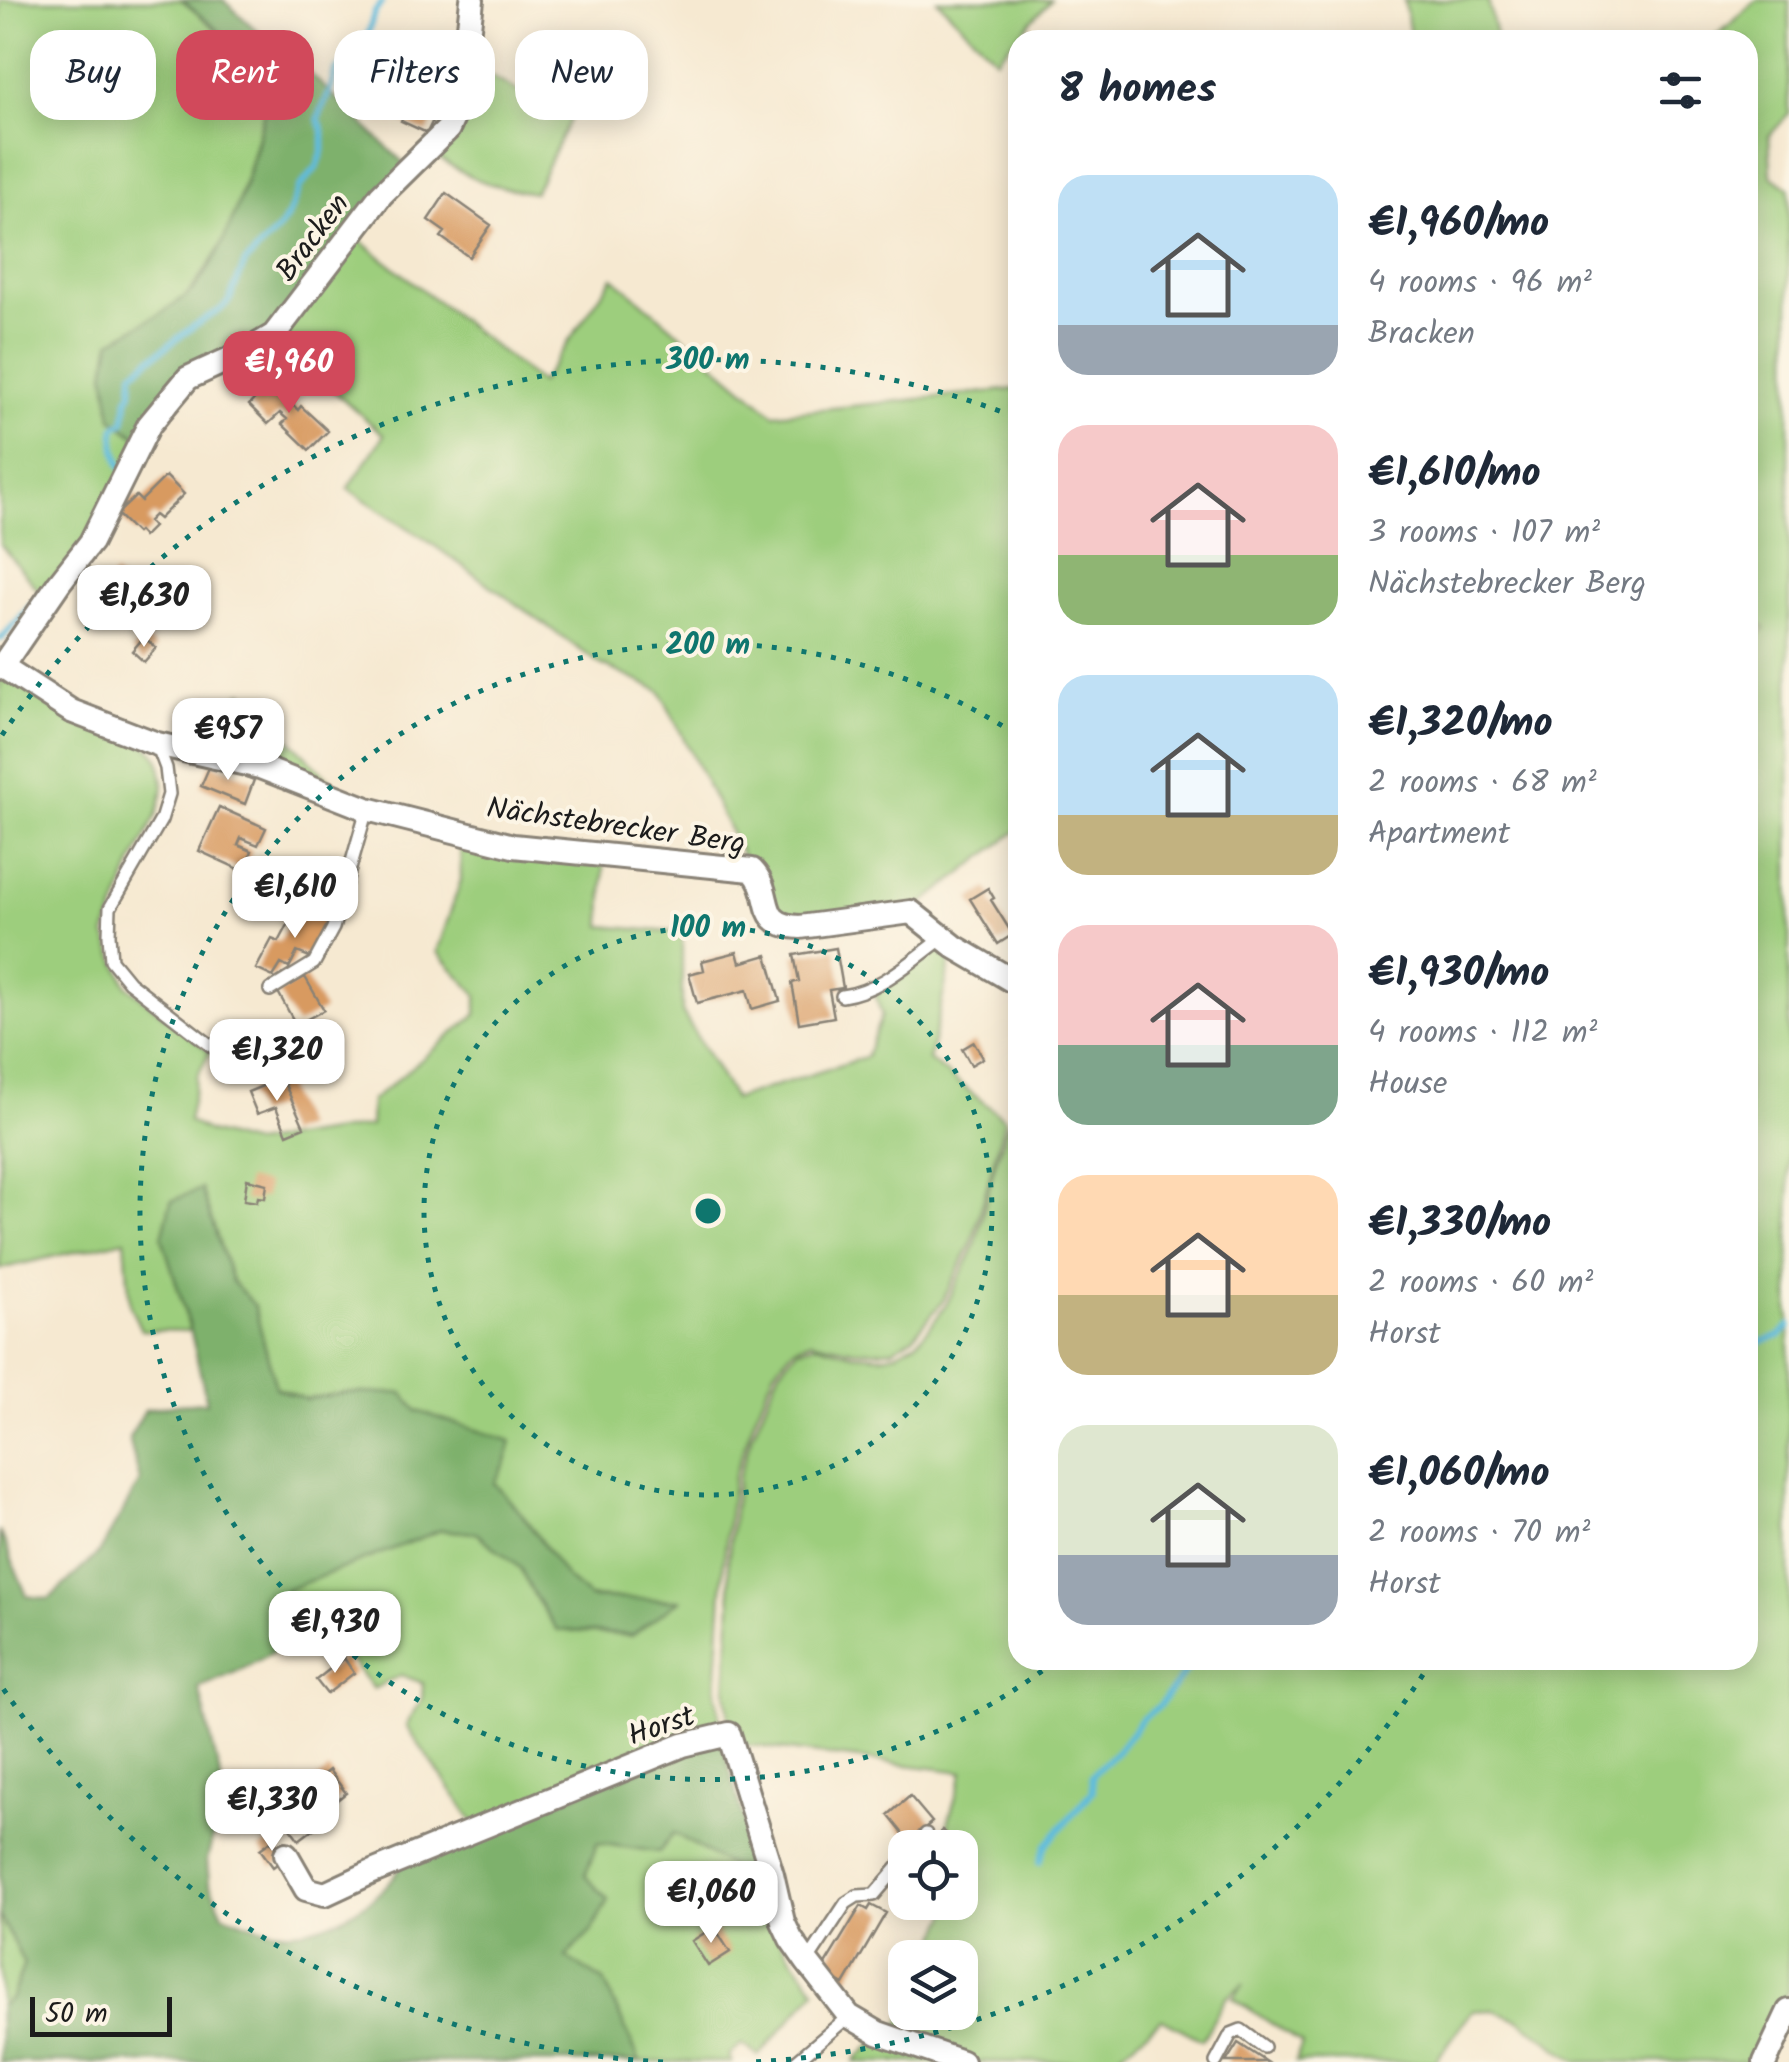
<!DOCTYPE html>
<html lang="en">
<head>
<meta charset="utf-8">
<style>
	:root { --surface:#fff; --page:#f6f6f7; --text:#1f2937; --muted:#747a83; --accent:#d1495b }
	body { margin:0; font-family:Kalam,sans-serif; background:var(--page); color:var(--text); height:100vh; display:flex; flex-direction:column; font-size:38px; white-space:nowrap }
	* { box-sizing:border-box; margin:0 }
	p { font-size:32px; color:var(--muted) }
	.icon { flex:none; width:55px; height:55px; fill:none; stroke:currentColor; stroke-width:2; stroke-linecap:round; stroke-linejoin:round }
	.map { position:relative; flex:1; overflow:hidden }
	.drawer { position:absolute; left:1008px; top:30px; width:750px; height:1640px; display:flex; flex-direction:column; background:var(--surface); border-radius:30px; box-shadow:0 5px 25px #0003 }
	.drawer>* { flex:none }
	.hud { position:absolute; left:30px; top:30px; width:828px; height:90px; display:flex; gap:20px }
	.controls { position:absolute; left:888px; top:1830px; display:grid; gap:20px }
	.controls a { display:grid; place-items:center; width:90px; height:90px; border-radius:20px; background:var(--surface); box-shadow:0 5px 25px #0003; font-size:50px }
	.scale { position:absolute; left:30px; bottom:25px; width:142px; box-sizing:border-box; padding-left:10px; border:5px solid #1c1c1c; border-top:0; font-size:28px; line-height:35px; white-space:nowrap; color:#1c1c1c; -webkit-text-stroke:8px #fcf5e5; paint-order:stroke }
	.price { position:absolute; translate:-50% -85px; padding:0 22px; border-radius:20px; background:#fff; color:#222; font-size:32px; line-height:65px; filter:drop-shadow(0 2px 5px #0008) }
	.price::after { content:''; position:absolute; left:50%; top:60px; width:30px; height:22px; margin-left:-15px; background:inherit; clip-path:polygon(0 0,100% 0,50% 100%) }
	.price.on { background:var(--accent); color:#fff }
	ul { padding:0; list-style:none }
	li { display:flex; align-items:center; gap:30px; height:250px; padding:0 50px }
	li span { display:grid; place-items:center; flex:none; width:280px; height:200px; border-radius:30px; color:#555 }
	li>.icon { margin-inline-start:auto }
	span .icon { width:120px; height:120px; fill:#fffc; stroke-width:1 }
	li b { font-size:42px }
	h2 { display:flex; justify-content:space-between; align-items:center; height:120px; padding:0 50px; font-size:42px }
	.pill { padding:0 35px; border-radius:30px; background:var(--surface); box-shadow:0 5px 25px #0003; font-size:35px; line-height:90px }
	.pill.on { background:var(--accent); color:#fff }
	.map>svg:first-child { display:block }
</style>
</head>
<body>
<div class="map">
<svg width="1789" height="2062" viewBox="0 0 1789 2062">
	<rect width="100%" height="100%" fill="#fcf5e5"/>
	<filter id="ink" filterUnits="userSpaceOnUse"><feTurbulence type="fractalNoise" baseFrequency=".01" numOctaves="2"/><feDisplacementMap in="SourceGraphic" scale="20" xChannelSelector="R" yChannelSelector="G"/><feConvolveMatrix kernelMatrix="1 2 1 2 8 2 1 2 1" color-interpolation-filters="sRGB"/></filter>
	<filter id="wash" filterUnits="userSpaceOnUse"><feTurbulence type="fractalNoise" baseFrequency=".0048" numOctaves="4" result="noise"/><feDisplacementMap in="SourceGraphic" scale="40" xChannelSelector="R" yChannelSelector="G"/><feGaussianBlur stdDeviation="2.25" result="paint"/><feColorMatrix in="noise" values="0 0 0 0 0 0 0 0 0 0 0 0 0 0 0 0 0 1.4 0 .05"/><feComposite in="paint" operator="in"/></filter>
	<g filter="url(#wash)">
		<rect width="100%" height="100%" fill="#f6e9d1"/>
		<path fill="#9dce7d" stroke="#5c754c" stroke-width="2.5" d="M0,0H181L269,73L268,99L247,175L225,242L190,292L106,373L113,419L140,439L89,542L44,597L0,544Z
			M937,0H1051L996,59Z
			M1404,0H1488L1497,40H1411Z
			M1757,0H1789V114L1769,136L1771,175L1789,188V1990L1752,2062H1578L1518,2019L1494,2010L1472,2011L1435,2062H1295L1302,2044L1233,1998L1244,1984L1226,1998L1202,2040L1162,2019L1115,2058L1105,2062H969L894,2036L905,2011V2012H960V1958L929,1957L953,1903L960,1902V1848L941,1847L963,1772L732,1743L726,1691L731,1604L728,1560L738,1478L751,1438L779,1371L798,1349L816,1344L853,1354L881,1356L896,1353L916,1342L929,1328L946,1305L975,1245L995,1165L1008,1123L1018,1136V1660H1748V643L1765,629L1748,611V40H1712Z
			M471,66L570,119L534,193C484,186 470,178 429,152Z
			M357,238L540,383L613,277L774,414L1017,389V831L922,904L805,923L786,921L746,863L660,691L600,664L428,541L348,489L384,435L276,340Z
			M0,675L149,747L159,760L164,787L157,814L134,860L105,935L127,986L210,1052L197,1076L188,1121L209,1132L253,1144L370,1126L371,1101L477,1014V995L437,952L461,880L460,835L604,862L602,926L682,933V1012L734,1099L866,1057L882,1015L874,991L941,943L953,950L929,1060L1005,1119L972,1242L943,1301L914,1336L893,1349L877,1351L853,1350L812,1341L795,1347L775,1370L754,1420L734,1476L724,1559L716,1691L722,1731L477,1827L406,1726L422,1699L423,1683L401,1675L373,1689L322,1623L305,1633L285,1590L441,1530L476,1533L520,1568L536,1598L557,1630L632,1636L677,1601L588,1597L566,1578L530,1525L494,1482L510,1441L417,1411L347,1393L305,1399L276,1388L254,1305L232,1281L201,1189L163,1237L190,1331L141,1330L130,1306L125,1240L0,1269Z
			M242,692L336,786L184,746Z
			M674,1833L736,1869L755,1863L768,1907L783,1945L816,1990L759,2056L742,2044L729,2055L732,2062H640L604,1981L565,1957L591,1932L608,1900L585,1877L597,1843L659,1852Z
			M0,1916L24,1964L12,1997L0,2007Z
			M880,2037L947,2062H854Z"/>
		<path fill="#7eb16c" stroke="#4d6644" stroke-width="2.5" d="M182,0H223L263,36L301,65L406,165L270,331L187,376L140,439L112,418L105,373L111,341C132,329 174,308 190,292C231,251 266,130 269,73Z
			M201,1189L232,1281L254,1305L276,1388L305,1399L347,1393H403L417,1411L511,1441L506,1462L494,1483L521,1513L567,1579L590,1598L680,1600L632,1635L557,1630L536,1598L520,1568L476,1533L441,1530L286,1590L305,1633L245,1668L199,1688L224,1793L207,1860L209,1883L223,1914C244,1921 270,1933 292,1931C332,1929 385,1899 402,1863L721,1737L755,1862L736,1870L674,1833L659,1852L597,1843L585,1876L608,1899L591,1932L566,1957L604,1981L640,2062H0V2006L12,1997L24,1964L0,1916V1531L27,1596L49,1599L99,1553L140,1481L129,1438L145,1410L178,1404L207,1402L189,1324L162,1237L171,1201Z"/>
		<g fill="none" stroke-linecap="round" stroke-linejoin="round">
			<path stroke="#5fbcdd" stroke-width="6" d="M121,467C116,452 113,442 115,427L124,422L128,398L132,392L133,372L194,326L220,310L229,301L245,263L278,230L289,214L299,188L317,167L323,151V130L318,119L331,88L335,71L357,53L369,31L374,13L382,3
				M1,639L34,602
				M1748,1346L1780,1336L1789,1326
				M1040,1862L1046,1845L1093,1791L1092,1775L1117,1751L1142,1719L1160,1705L1194,1660"/>
		</g>
		<g id="blocks">
			<path fill="#d89a61" d="M389,49L402,60L379,88L380,99H371V86L366,81Z
				M415,70L449,86L441,103L452,108L443,125L433,120L427,133L401,121L411,100L403,96Z
				M446,193L491,225L469,257L441,237L445,232L428,220Z
				M293,361L306,374L293,388L280,375Z
				M270,383L298,410L301,406L328,431L309,450L282,424L287,419L280,413L268,424L249,405Z
				M166,476L184,494L159,519L154,515L148,521L153,527L143,537L138,531L136,533L117,514L136,496L141,501Z
				M114,574L144,600L146,597L163,611L146,632L114,604L99,621L85,609Z
				M144,637L156,648L144,662L132,651Z
				M211,763L254,780L245,804L201,786Z
				M219,807L266,828L258,845L241,838L238,845L252,851L243,871L199,851Z
				M988,888L994,898L991,900L1013,935L1018,932V951L1009,937L998,944L970,899Z
				M298,906L331,922L312,958L297,952L289,968L281,964L273,977L256,969L272,939L279,942Z
				M836,948L843,988L829,990L834,1017L799,1023L792,983L799,981L794,955Z
				M737,952L740,963L767,955L780,1001L752,1009L747,990L697,1003L689,974L704,970L702,961Z
				M305,977L324,1010L296,1025L278,992Z
				M974,1042L983,1058L971,1065L962,1049Z
				M282,1078L304,1127L287,1134L276,1107L257,1114L248,1092Z
				M247,1179L267,1184L265,1198L258,1197L257,1202L244,1200Z
				M344,1658L354,1673L327,1694L316,1680Z
				M329,1770L346,1793L323,1811L328,1818L299,1840L277,1810Z
				M910,1796L932,1822L909,1841L888,1815Z
				M942,1830L951,1837L946,1848H931Z
				M271,1841L284,1859L273,1867L260,1849Z
				M871,1905L886,1913L844,1985L821,1971L861,1906L868,1910Z
				M714,1927L730,1952L708,1966L692,1941Z
				M1238,2043L1267,2062H1226Z"/>
		</g>
	</g>
	<g filter="url(#ink)">
		<use href="#blocks" fill-opacity="0" stroke="#898276" stroke-width="2.5"/>
		<g fill="none" stroke-linecap="round" stroke-linejoin="round">
			<g stroke="#898276" stroke-width="16">
				<path id="lane" d="M157,744L166,768L169,794L161,820L110,908L109,935L111,960L129,982L232,1062L259,1070L284,1066
					M270,990L314,963L333,928L367,809
					M842,996C881,991 912,960 943,938
					M914,1848L926,1834
					M807,1962L846,1903L857,1896L874,1895L905,1859
					M795,2062L849,2016
					M1216,2062L1231,2034L1241,2030L1264,2047"/>
			</g>
			<g stroke="#898276" stroke-width="28">
				<path id="street" d="M0,665L71,711L157,744L260,767L367,809L513,846L752,870C776,895 754,925 800,927L911,912L955,947L1018,984
					M2,666L59,583L91,542L149,425L188,378L247,351L274,335L381,195L448,129L461,100L472,0
					M286,1854L306,1889L325,1894L370,1873L683,1745L729,1734L772,1874L783,1922L791,1939L807,1962L849,2016L878,2033L962,2062
					M1765,2062L1789,2011"/>
			</g>
			<use href="#lane" stroke="#fff" stroke-width="11"/>
			<use href="#street" stroke="#fff" stroke-width="22"/>
		</g>
	</g>
	<g fill="none" stroke="#0f766e" stroke-width="5" stroke-dasharray="5 10">
		<circle cx="708" cy="1211" r="284"/>
		<path d="M1054 1662A568 568 0 1 1 1017 735"/>
		<path d="M1431 1662A852 852 0 0 1 753 2062M663 2062A852 852 0 0 1 2 1687M2 735A852 852 0 0 1 1013 416"/>
	</g>
	<g text-anchor="middle" stroke-width="8" stroke-linejoin="round" paint-order="stroke">
		<g font-size="30" fill="#1c1c1c" stroke="#fcf5e5">
			<text transform="translate(312 237) rotate(-53)" y="10">Bracken</text>
			<text transform="translate(616 825) rotate(8)" y="10">Nächstebrecker Berg</text>
			<text transform="translate(661 1725) rotate(-19)" y="10">Horst</text>
		</g>
	</g>
	<circle cx="708" cy="1211" r="15" fill="#0f766e" stroke="#fcf5e5" stroke-width="5"/>
	<g font-size="30" text-anchor="middle" font-weight="bold" fill="#0f766e" stroke="#fcf5e5" stroke-width="8" stroke-linejoin="round" paint-order="stroke">
		<text x="708" y="369">300 m</text>
		<text x="708" y="654">200 m</text>
		<text x="708" y="937">100 m</text>
	</g>
</svg>
<div class="controls">
<a><svg class="icon" aria-label="locate" viewBox="0 0 24 24"><circle cx="12" cy="12" r="6"/><path d="M12 2v4M12 18v4M2 12h4M18 12h4"/></svg></a>
<a><svg class="icon" aria-label="layers" viewBox="0 0 24 24"><path d="M12 4l9 5-9 5-9-5zM3 14l9 5 9-5"/></svg></a>
</div>
<div class="scale">50 m</div>
<b class="price on" style="left:289px;top:416px">€1,960</b>
<b class="price" style="left:144px;top:650px">€1,630</b>
<b class="price" style="left:228px;top:783px">€957</b>
<b class="price" style="left:295px;top:941px">€1,610</b>
<b class="price" style="left:277px;top:1104px">€1,320</b>
<b class="price" style="left:335px;top:1676px">€1,930</b>
<b class="price" style="left:272px;top:1854px">€1,330</b>
<b class="price" style="left:711px;top:1946px">€1,060</b>
<div class="hud">
<a class="pill">Buy</a>
<a class="pill on">Rent</a>
<a class="pill">Filters</a>
<a class="pill">New</a>
</div>
<section class="drawer">
<h2>8 homes<svg class="icon" aria-label="filters" viewBox="0 0 24 24"><path d="M4 7h16M4 17h16"/><circle cx="9" cy="7" r="2"/><circle cx="15" cy="17" r="2"/></svg></h2>
<ul>
<li><span style="background:linear-gradient(#bfe0f5 75%,#9aa5b1 0)"><svg class="icon" aria-label="home" viewBox="0 0 24 24"><path d="M3 11l9-7 9 7M6 9v11h12V9"/></svg></span><div><b>€1,960/mo</b><p>4 rooms · 96 m²</p><p>Bracken</p></div></li>
<li><span style="background:linear-gradient(#f6c9c9 65%,#8fb573 0)"><svg class="icon" aria-label="home" viewBox="0 0 24 24"><path d="M3 11l9-7 9 7M6 9v11h12V9"/></svg></span><div><b>€1,610/mo</b><p>3 rooms · 107 m²</p><p>Nächstebrecker Berg</p></div></li>
<li><span style="background:linear-gradient(#bfe0f5 70%,#c2b280 0)"><svg class="icon" aria-label="home" viewBox="0 0 24 24"><path d="M3 11l9-7 9 7M6 9v11h12V9"/></svg></span><div><b>€1,320/mo</b><p>2 rooms · 68 m²</p><p>Apartment</p></div></li>
<li><span style="background:linear-gradient(#f6c9c9 60%,#7fa58c 0)"><svg class="icon" aria-label="home" viewBox="0 0 24 24"><path d="M3 11l9-7 9 7M6 9v11h12V9"/></svg></span><div><b>€1,930/mo</b><p>4 rooms · 112 m²</p><p>House</p></div></li>
<li><span style="background:linear-gradient(#ffd9b3 60%,#c2b280 0)"><svg class="icon" aria-label="home" viewBox="0 0 24 24"><path d="M3 11l9-7 9 7M6 9v11h12V9"/></svg></span><div><b>€1,330/mo</b><p>2 rooms · 60 m²</p><p>Horst</p></div></li>
<li><span style="background:linear-gradient(#dfe7d0 65%,#9aa5b1 0)"><svg class="icon" aria-label="home" viewBox="0 0 24 24"><path d="M3 11l9-7 9 7M6 9v11h12V9"/></svg></span><div><b>€1,060/mo</b><p>2 rooms · 70 m²</p><p>Horst</p></div></li>
</ul>
</section>
</div>
</body>
</html>
